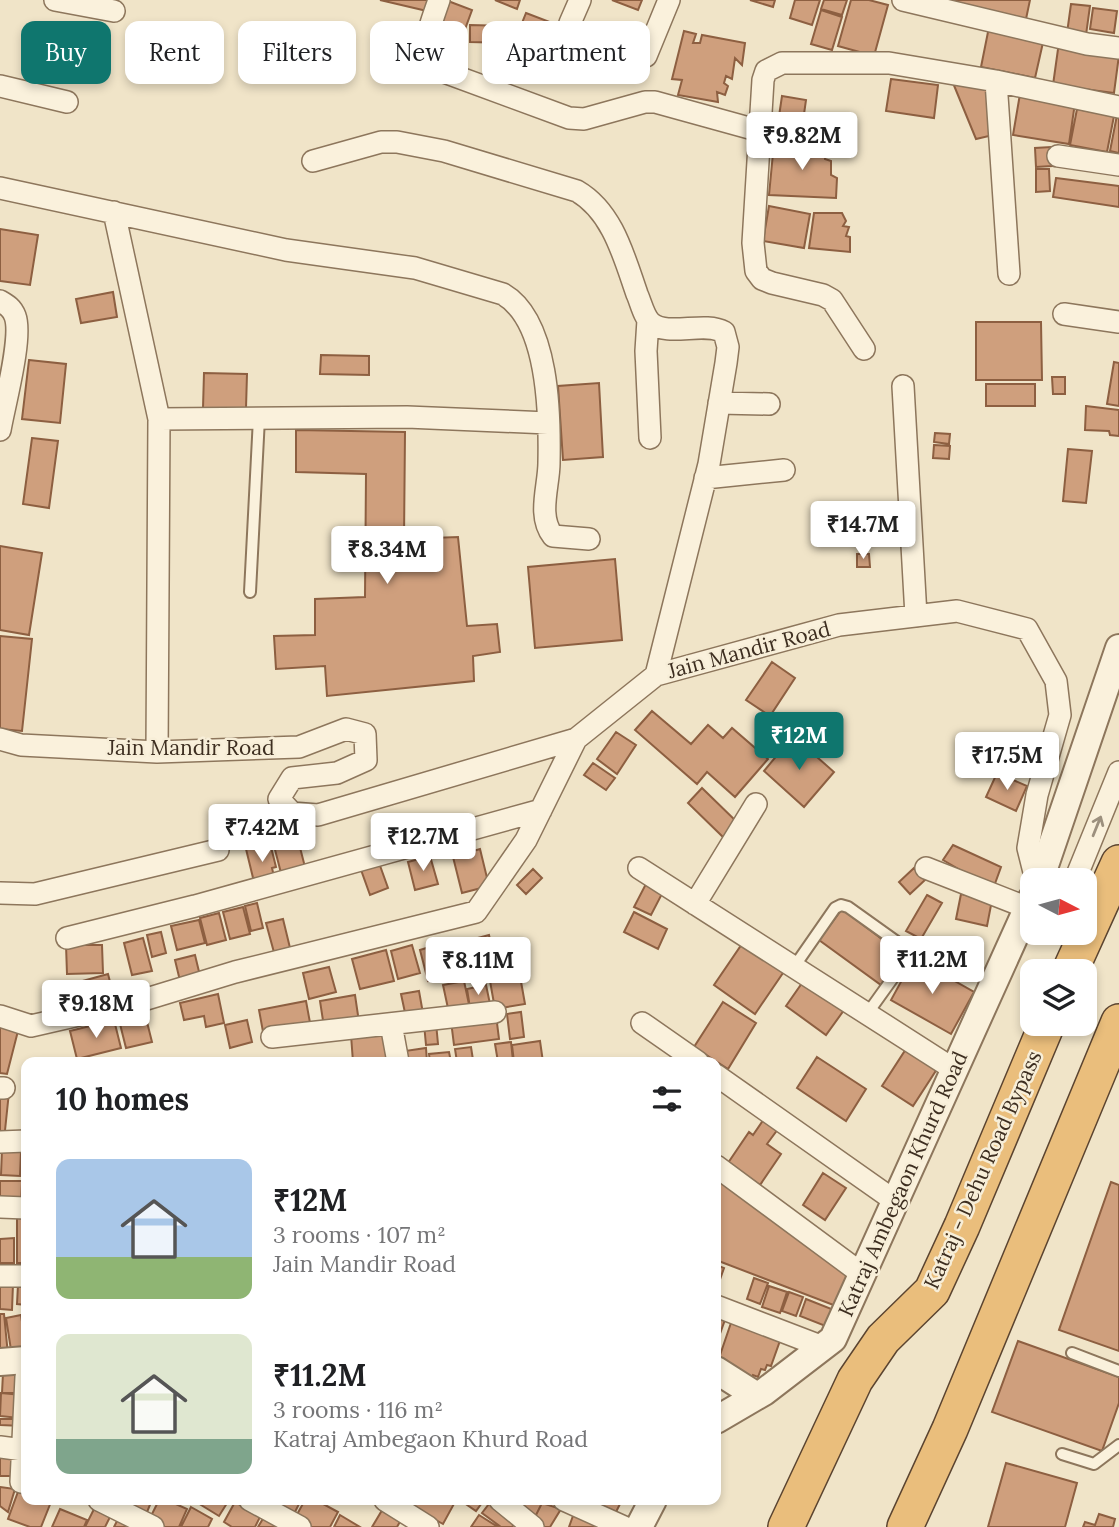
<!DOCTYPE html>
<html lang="en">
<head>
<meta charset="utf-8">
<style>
	:root { --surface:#fff; --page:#f6f6f6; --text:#202124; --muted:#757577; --accent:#0f766e }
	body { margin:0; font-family:Lora,serif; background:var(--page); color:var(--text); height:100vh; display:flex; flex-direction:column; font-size:26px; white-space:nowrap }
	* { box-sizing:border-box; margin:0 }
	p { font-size:23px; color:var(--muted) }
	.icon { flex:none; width:38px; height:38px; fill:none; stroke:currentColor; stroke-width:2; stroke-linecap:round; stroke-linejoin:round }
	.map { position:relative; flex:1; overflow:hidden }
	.details { position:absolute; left:21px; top:1057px; width:700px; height:448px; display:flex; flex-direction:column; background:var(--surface); border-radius:14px; box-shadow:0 4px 10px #0003 }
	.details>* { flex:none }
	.guide { position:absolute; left:21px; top:21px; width:700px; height:63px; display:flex; gap:14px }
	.needle { width:46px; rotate:96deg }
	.fabs { position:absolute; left:1020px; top:868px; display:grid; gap:14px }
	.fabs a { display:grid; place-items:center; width:77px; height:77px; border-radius:14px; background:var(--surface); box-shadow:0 4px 10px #0003; font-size:35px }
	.price { position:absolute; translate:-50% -60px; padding:0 16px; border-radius:7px; background:#fff; color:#222; font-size:23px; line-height:46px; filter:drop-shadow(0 2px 4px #0008) }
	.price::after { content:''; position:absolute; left:50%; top:42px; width:21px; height:16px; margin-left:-10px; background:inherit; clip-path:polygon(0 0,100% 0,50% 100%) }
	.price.on { background:var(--accent); color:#fff }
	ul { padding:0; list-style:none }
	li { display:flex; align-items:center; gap:21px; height:175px; padding:0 35px }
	li span { display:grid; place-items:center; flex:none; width:196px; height:140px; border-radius:14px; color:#555 }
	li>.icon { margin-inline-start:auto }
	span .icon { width:84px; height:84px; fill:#fffc; stroke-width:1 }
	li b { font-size:30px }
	h2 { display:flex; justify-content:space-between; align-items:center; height:84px; padding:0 35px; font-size:30px }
	.chip { padding:0 24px; border-radius:14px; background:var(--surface); box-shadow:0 4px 10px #0003; font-size:24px; line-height:63px }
	.chip.on { background:var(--accent); color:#fff }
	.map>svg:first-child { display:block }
</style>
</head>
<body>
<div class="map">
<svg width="1119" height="1527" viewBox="0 0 1119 1527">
	<rect width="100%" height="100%" fill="#f0e4c8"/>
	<path fill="#cf9f7d" stroke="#8d5f41" stroke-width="2" d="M380,0H430L427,11Z
		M495,0H520L517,9Z
		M612,0H642L638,10Z
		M750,0H775L773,7Z
		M795,0H820L812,25L790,18Z
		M824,0H847L842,15L821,9Z
		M851,0H869L888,5L874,56L838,46Z
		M946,0H1030L1026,19Z
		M448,1L472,10L464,32L440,22Z
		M1071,4L1090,6L1086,35L1067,33Z
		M1093,8L1117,11L1114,33L1090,29Z
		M821,10L842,17L832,50L811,44Z
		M526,13L555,24L547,45L518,33Z
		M470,25L508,26V43L470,42Z
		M561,26L598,40L585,75L548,62Z
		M989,27L1044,38L1035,78L981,67Z
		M684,31L696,34L693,43H700L702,35L745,43L742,65L735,58L732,79L726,76L724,83L728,86L725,95L717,92L718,102L678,95L682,80L672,79Z
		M1059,42L1119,55L1114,93L1053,85Z
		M489,63L503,67L497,84L483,78Z
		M891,79L938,85L934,118L886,111Z
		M953,83L991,85L989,136L976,139Z
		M1020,94L1075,103L1069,144L1013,135Z
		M782,96L806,100L804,114L813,115L811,128L778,123Z
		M1077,109L1114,116L1107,152L1070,145Z
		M1117,115H1119V153L1110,151Z
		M774,143L825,144V159L831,161V175L837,178L836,198L769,195Z
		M1051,147L1052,166L1036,167L1035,148Z
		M1036,169H1049L1050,191L1036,192Z
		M1056,178L1119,186V207L1053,197Z
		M769,206L810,214L804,248L763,241Z
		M814,213H842L846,221L843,226L849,227L846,236L850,237V252L809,248Z
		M0,229L38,235L30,285L0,281Z
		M113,292L117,317L81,323L76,299Z
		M976,322H1041L1042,380H976Z
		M321,355L369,356V375L320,374Z
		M29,360L66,364L60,423L22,419Z
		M1114,362L1119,363V406L1107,404Z
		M204,373L247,374L246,408H203Z
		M1052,377H1065V394H1053Z
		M599,383L603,457L563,460L558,386Z
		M986,384H1035V406H986Z
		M1086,406L1119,410V436L1110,435L1109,431L1085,430Z
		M296,430L405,432L404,539L458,537L467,626L497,624L500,652L473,656L474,681L327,696L325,666L276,669L274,636L315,635V599L365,597L366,474L296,472Z
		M935,433L950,434L949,444L934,442Z
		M32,438L58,441L49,508L23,504Z
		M934,445L950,446L949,459L933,458Z
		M1068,449L1092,451L1086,503L1063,501Z
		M0,546L42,553L29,635L0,630Z
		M857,554H869L870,567H857Z
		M615,559L622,640L535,648L528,567Z
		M0,636L32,639L22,731L0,729Z
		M772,662L795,678L770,716L746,700Z
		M652,711L691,744L708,725L723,738L732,728L768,759L735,797L707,772L697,784L635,730Z
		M616,732L636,745L617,774L597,759Z
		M793,736L834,772L804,807L764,771Z
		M593,763L615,778L606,790L584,775Z
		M997,773L1027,786L1016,811L986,797Z
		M702,788L738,823L724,838L688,803Z
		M296,832L305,867L281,873L272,838Z
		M270,843L276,867L272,868L275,881L255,886L246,849Z
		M953,845L1001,867L993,889L943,860Z
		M480,849L489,886L462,893L453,857Z
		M430,856L438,884L415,890L408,862Z
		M378,860L388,888L370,895L360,867Z
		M914,868L925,880L910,894L899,882Z
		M533,869L542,878L526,894L517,885Z
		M648,880L665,888L651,915L634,907Z
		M961,894L992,900L987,926L956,919Z
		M927,895L942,903L921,939L906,931Z
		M257,903L263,928L251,931L245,906Z
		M243,907L250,934L230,939L223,912Z
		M842,909L903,955L881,985L819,940Z
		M634,912L667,929L658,949L624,932Z
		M219,913L226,940L207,945L200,918Z
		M283,919L291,952L275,956L266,923Z
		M199,920L205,943L177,950L171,926Z
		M161,932L166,953L152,957L147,935Z
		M489,935L495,962L481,966L474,939Z
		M143,938L152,971L132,975L124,943Z
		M744,941L785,970L755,1014L714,985Z
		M66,945H102L103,973L67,974Z
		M412,945L420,973L398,979L391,951Z
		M436,945L444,977L428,981L420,950Z
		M386,950L394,981L360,989L352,959Z
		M195,955L201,980L181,985L175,960Z
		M914,958L974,992L951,1034L891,1000Z
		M329,967L336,992L309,999L303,973Z
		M108,974L116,1005L76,1015L68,985Z
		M520,976L525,1004L495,1009L490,981Z
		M807,976L847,1006L826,1035L786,1006Z
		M464,981L470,1009L449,1013L443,985Z
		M486,985L490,1004L470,1008L467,989Z
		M419,991L424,1019L407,1022L401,994Z
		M218,994L224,1023L206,1027L204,1016L184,1020L180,1003Z
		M355,995L359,1022L324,1027L320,1001Z
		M306,1001L311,1028L264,1037L259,1010Z
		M723,1002L756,1023L728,1069L694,1047Z
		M521,1012L524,1037L510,1039L507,1014Z
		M496,1015L499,1039L454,1045L451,1021Z
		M146,1018L152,1042L126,1048L120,1024Z
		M114,1020L121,1048L77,1059L70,1031Z
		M247,1020L252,1042L230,1048L225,1025Z
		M0,1023L19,1027L7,1074L0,1073Z
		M436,1023L438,1044L426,1045L424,1024Z
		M390,1031L393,1062H353L351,1035Z
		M540,1041L543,1062H514L512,1045Z
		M511,1042L513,1061L498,1062L495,1044Z
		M471,1047L473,1060L457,1062L455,1049Z
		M426,1048L427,1062H407L405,1051Z
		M906,1049L937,1069L913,1106L882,1086Z
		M449,1052L451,1062H430L429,1054Z
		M817,1057L866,1089L846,1121L797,1088Z
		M0,1091L9,1092L4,1140L0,1139Z
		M764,1119L778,1129L767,1144L781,1154L760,1185L728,1163L749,1132L753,1135Z
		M23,1146H26V1170H22Z
		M2,1149L21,1151L20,1176L1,1175Z
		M823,1173L846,1188L825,1220L803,1205Z
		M716,1177L852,1274L836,1306L716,1260Z
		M0,1181H22L21,1205H0Z
		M1111,1182L1119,1185V1351L1059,1330Z
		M26,1217V1263H17V1218Z
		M14,1238V1263H0V1239Z
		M716,1265L724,1268L716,1291Z
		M754,1278L768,1283L760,1304L747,1299Z
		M0,1283L13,1284L12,1310L0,1309Z
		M18,1285L26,1286V1305L17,1304Z
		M769,1286L787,1292L780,1313L762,1307Z
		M789,1292L803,1297L796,1316L782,1311Z
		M806,1299L834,1310L828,1327L800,1316Z
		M0,1314H4L8,1355L0,1356Z
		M716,1314L726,1317L716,1345Z
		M21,1315L26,1348L11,1350L6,1318Z
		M733,1317L782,1335L771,1366L767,1365L765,1370L761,1369L758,1377L753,1375L751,1382L718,1361Z
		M1018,1341L1119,1377V1403L1102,1451L992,1412Z
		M3,1373L20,1374V1393H2Z
		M1,1393L22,1395L19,1418L0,1416Z
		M0,1419H22V1426L0,1425Z
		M0,1450H22L21,1476H0Z
		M1006,1463L1077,1483L1065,1527H988Z
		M0,1487L15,1489L8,1512L0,1506Z
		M19,1489L26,1492V1500L51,1502L41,1527H30L8,1519Z
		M121,1500H152L145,1517Z
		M159,1500H167L187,1509L179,1527H165L149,1520Z
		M193,1500H229L219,1516Z
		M260,1500H301L293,1516Z
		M305,1500H316L338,1512L330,1527H311L295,1518Z
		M400,1500H451L455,1502L443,1524Z
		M460,1500H484L476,1511Z
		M492,1500L518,1520L512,1527H501L482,1513Z
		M523,1500L542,1503L532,1523L517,1510Z
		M589,1500H622L613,1518Z
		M235,1502L260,1517L255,1527H232L224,1522Z
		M542,1503L561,1509L550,1527H536L532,1523Z
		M95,1507L111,1515L105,1527H85Z
		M191,1507L212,1519L208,1527H181Z
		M384,1507L402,1518L397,1527H372Z
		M60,1509L87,1520L84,1527H52Z
		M574,1513L606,1527H569Z
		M1099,1514L1115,1519L1113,1527H1083L1085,1522L1095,1525Z
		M340,1515L360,1527H334Z
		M479,1515L498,1527H471Z
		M264,1517L277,1525V1527H258Z
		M118,1519L128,1525L127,1527H114Z"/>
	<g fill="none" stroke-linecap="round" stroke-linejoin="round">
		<g stroke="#8d765c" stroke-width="14">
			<path id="service" d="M250,592L259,418
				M794,967L835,908L841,905L848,907L904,947L907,954L905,961L867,1014
				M1072,1353L1119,1371
				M1062,1454L1094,1464L1119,1445"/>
		</g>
		<g stroke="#8d765c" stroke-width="24">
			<path id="minor" d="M55,0L114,11
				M439,0C430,27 417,51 444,72L569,118L584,119L645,102H655L760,131
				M903,0L1087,44L1119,48
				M570,23L580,0
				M646,56L669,0
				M996,81L1009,274
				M0,86L67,102
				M1058,156L1119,165
				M313,161L381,142H397L444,151L577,191C613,212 624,257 637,294C641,303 644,317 651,323C668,337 704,321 724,332L728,347L726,363L709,464L656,675
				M0,188L286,250L415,268L503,294C549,321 550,415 549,463C549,486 537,516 553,536L589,539
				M114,212L159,419
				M0,301C7,305 12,308 15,316C23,337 4,406 0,430
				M1064,314L1119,322
				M648,320L646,351L650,438
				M864,349L832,300L823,295L772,283L762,279L756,271L753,243L763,80L766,71L782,63H889L996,81L1119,107
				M903,386L916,616
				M719,403L769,404
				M705,478L784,470
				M0,739L21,745L157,752L299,747L346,729L365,734L366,760L337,773L292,778L279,799L292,813L318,815L576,739L656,675L839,625L957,611L1027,629L1056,681L1060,715L1037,795L1028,848L1036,880
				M157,752L159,419L407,417L548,423
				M639,868L955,1070
				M926,868L1028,908
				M1075,880L1119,772
				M0,893L35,894L218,850
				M695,904L756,804
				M67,938L195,906L541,810
				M0,1016L31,1026L140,1001L235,972L476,912L526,840L576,739
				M642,1023L698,1062
				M391,1024L398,1062
				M272,1037L495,1012
				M716,1075L895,1201
				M0,1088H4
				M0,1142L26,1141
				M716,1166L862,1274
				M0,1207L26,1208
				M0,1276H26
				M716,1306L823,1347
				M26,1377L21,1482L26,1483
				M0,1447L23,1450
				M99,1500L153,1527
				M250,1500L300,1527
				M385,1500L428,1527
				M500,1500L533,1527
				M564,1500L624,1527"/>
		</g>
		<g stroke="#8d765c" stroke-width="30">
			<path id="tertiary" d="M1040,880L1119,648
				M0,1362L26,1360
				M716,1370L757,1396
				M716,1420L764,1392L833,1339L1032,898
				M639,1527L653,1500"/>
		</g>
		<g stroke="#5b4430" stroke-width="38">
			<path id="trunk" d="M1070,971L1119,863
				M786,1527L855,1380L883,1339L932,1291L962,1226L1047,1024
				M905,1527L950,1429L1119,1022"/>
		</g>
		<use href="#service" stroke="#faf1dc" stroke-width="10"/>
		<use href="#minor" stroke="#faf1dc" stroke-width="21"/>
		<use href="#tertiary" stroke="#faf1dc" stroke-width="26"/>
		<use href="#trunk" stroke="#eabe7c" stroke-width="35"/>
	</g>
	<defs><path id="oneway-shaft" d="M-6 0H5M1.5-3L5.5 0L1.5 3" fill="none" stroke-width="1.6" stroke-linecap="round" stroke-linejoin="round" transform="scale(1.75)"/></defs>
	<use stroke="#9c907e" href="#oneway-shaft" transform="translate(1097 826) rotate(-68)"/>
	<g text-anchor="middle" stroke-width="5" stroke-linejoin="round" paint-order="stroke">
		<g font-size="21" fill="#3d2e20" stroke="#f7eed8">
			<text transform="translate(749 650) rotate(-15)" y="7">Jain Mandir Road</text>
			<text x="191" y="755">Jain Mandir Road</text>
			<text transform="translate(983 1170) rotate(-66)" y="7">Katraj - Dehu Road Bypass</text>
			<text transform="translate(903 1184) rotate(-66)" y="7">Katraj Ambegaon Khurd Road</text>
		</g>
	</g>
</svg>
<div class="fabs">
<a><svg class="needle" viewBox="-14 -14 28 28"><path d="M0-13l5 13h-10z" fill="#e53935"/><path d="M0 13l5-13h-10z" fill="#757577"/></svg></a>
<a><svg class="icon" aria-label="layers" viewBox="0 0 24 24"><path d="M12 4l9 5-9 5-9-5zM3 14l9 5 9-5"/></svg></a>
</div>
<b class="price" style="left:802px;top:172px">₹9.82M</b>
<b class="price" style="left:863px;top:561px">₹14.7M</b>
<b class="price" style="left:387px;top:586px">₹8.34M</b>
<b class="price on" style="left:799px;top:772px">₹12M</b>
<b class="price" style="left:1007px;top:792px">₹17.5M</b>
<b class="price" style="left:262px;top:864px">₹7.42M</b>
<b class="price" style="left:423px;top:873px">₹12.7M</b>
<b class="price" style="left:932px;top:996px">₹11.2M</b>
<b class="price" style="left:478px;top:997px">₹8.11M</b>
<b class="price" style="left:96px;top:1040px">₹9.18M</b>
<div class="guide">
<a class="chip on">Buy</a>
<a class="chip">Rent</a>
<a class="chip">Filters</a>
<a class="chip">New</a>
<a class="chip">Apartment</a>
</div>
<section class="details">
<h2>10 homes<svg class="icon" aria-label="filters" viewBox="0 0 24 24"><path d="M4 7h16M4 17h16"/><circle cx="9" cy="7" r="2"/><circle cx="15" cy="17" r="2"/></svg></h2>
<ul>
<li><span style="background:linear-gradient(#a9c7e8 70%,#8fb573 0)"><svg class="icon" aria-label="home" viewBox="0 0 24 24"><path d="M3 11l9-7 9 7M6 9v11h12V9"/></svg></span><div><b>₹12M</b><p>3 rooms · 107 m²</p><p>Jain Mandir Road</p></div></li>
<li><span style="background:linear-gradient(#dfe7d0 75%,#7fa58c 0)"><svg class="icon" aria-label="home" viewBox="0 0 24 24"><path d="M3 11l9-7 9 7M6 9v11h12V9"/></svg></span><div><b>₹11.2M</b><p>3 rooms · 116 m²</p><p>Katraj Ambegaon Khurd Road</p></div></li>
</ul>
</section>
</div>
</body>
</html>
